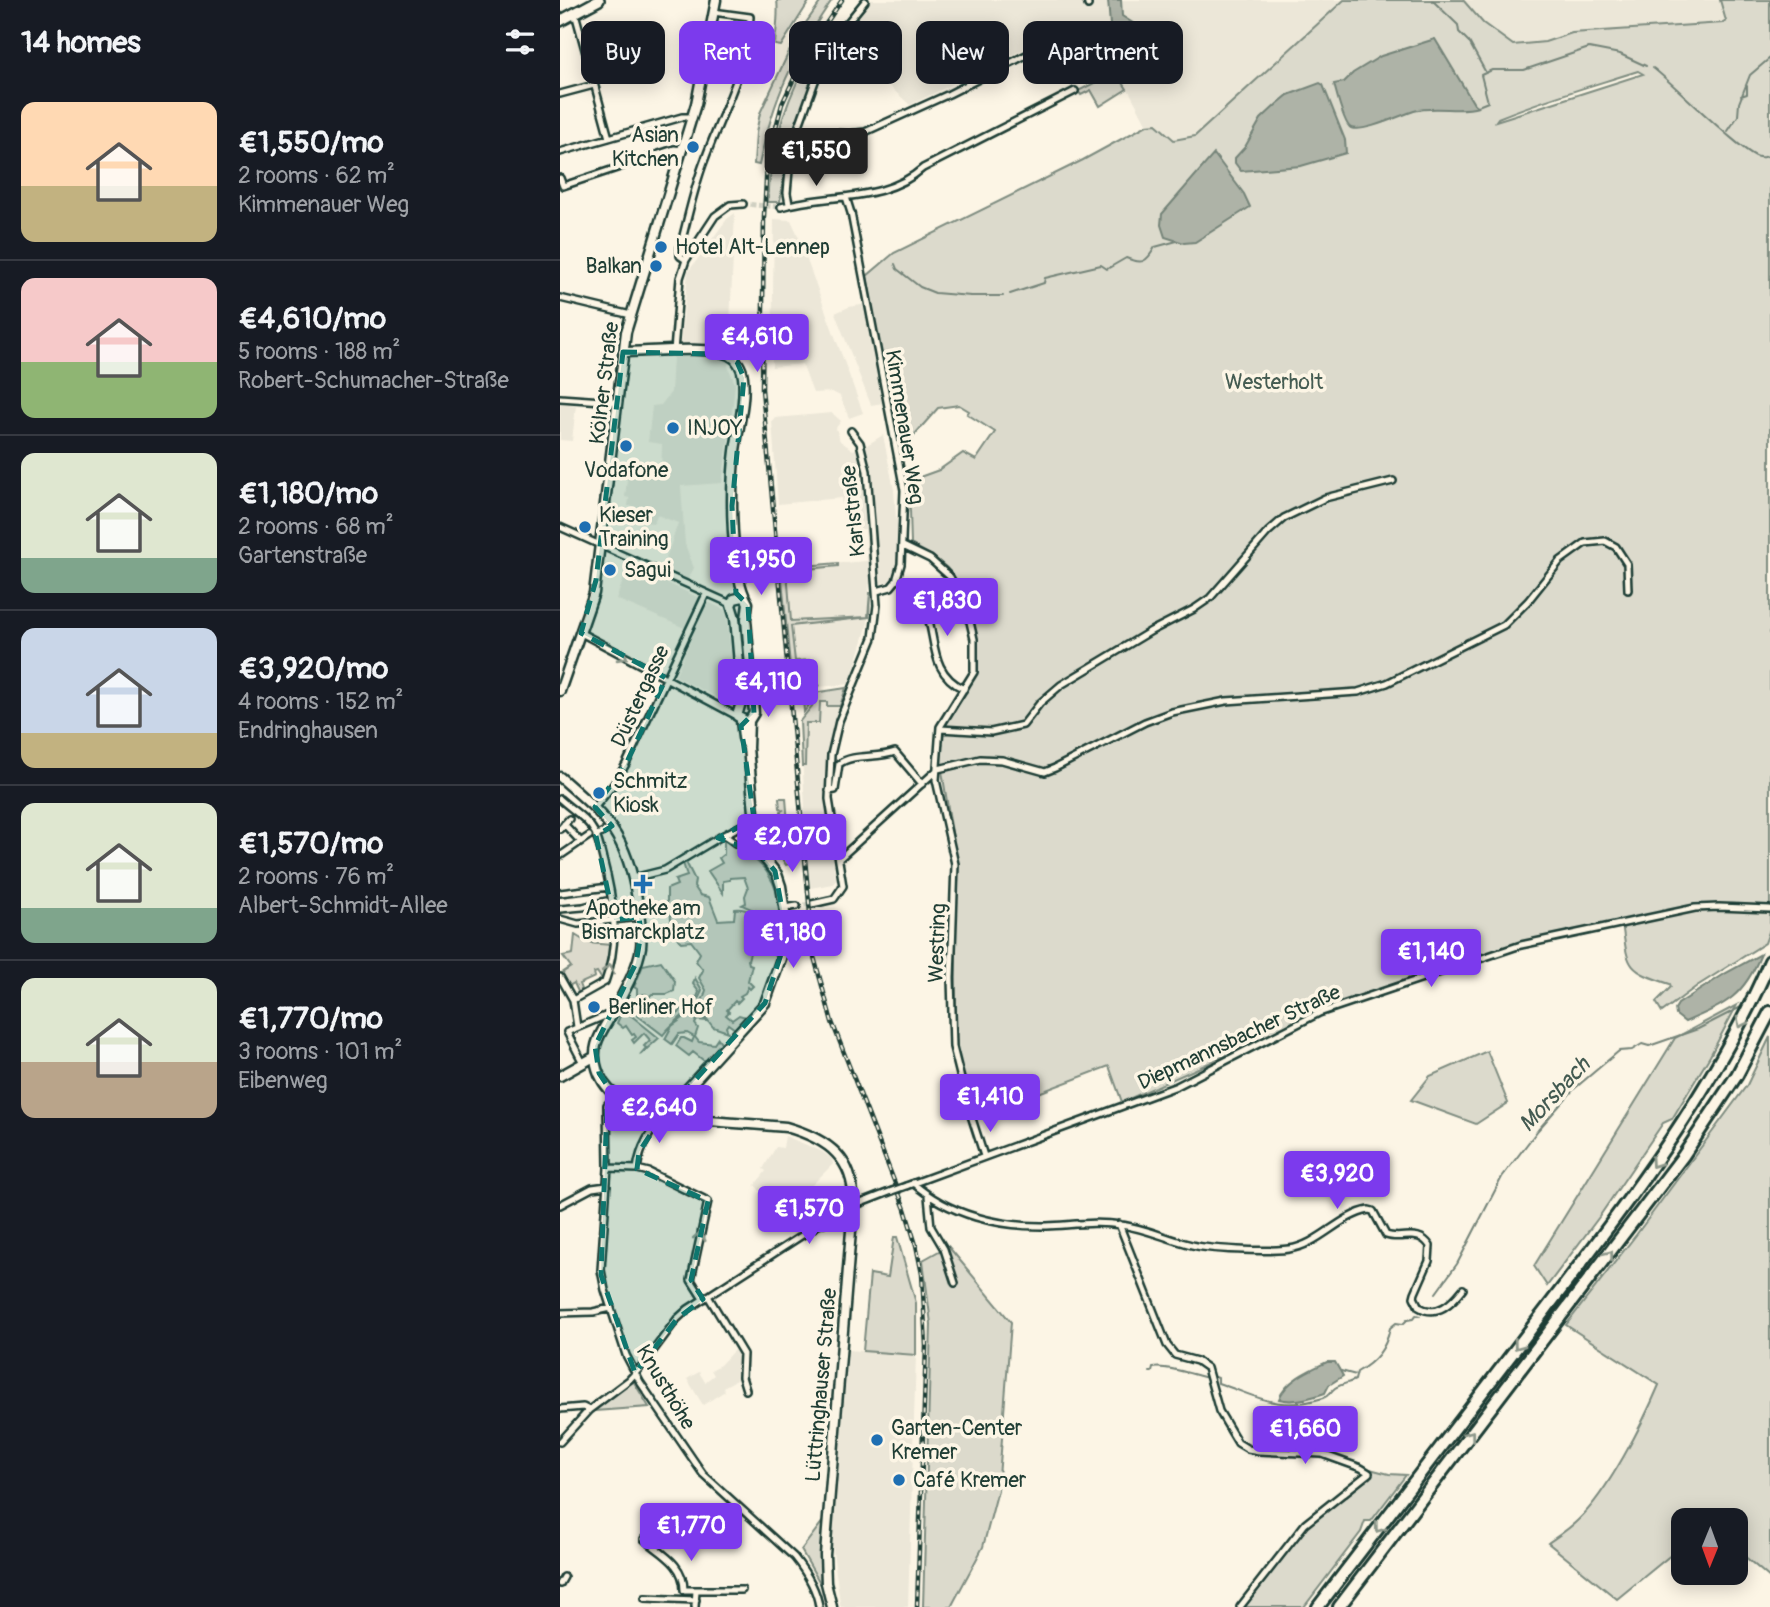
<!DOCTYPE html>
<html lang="en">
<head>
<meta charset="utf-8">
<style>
	:root { --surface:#171b24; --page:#20242c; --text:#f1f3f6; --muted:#9ea1a6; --line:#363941; --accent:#7c3aed }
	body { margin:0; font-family:Pangolin,sans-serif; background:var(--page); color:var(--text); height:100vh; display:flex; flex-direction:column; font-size:26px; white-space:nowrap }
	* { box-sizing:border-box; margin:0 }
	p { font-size:23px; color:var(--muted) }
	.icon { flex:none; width:38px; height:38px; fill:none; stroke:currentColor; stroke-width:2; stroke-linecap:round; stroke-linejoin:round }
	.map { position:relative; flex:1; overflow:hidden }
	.panel { display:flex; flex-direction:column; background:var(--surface); width:560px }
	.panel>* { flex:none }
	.banner { position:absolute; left:21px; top:21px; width:665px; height:63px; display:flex; gap:14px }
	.needle { width:46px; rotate:181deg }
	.tools { position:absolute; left:1111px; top:1508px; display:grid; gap:14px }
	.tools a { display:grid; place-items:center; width:77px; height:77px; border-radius:14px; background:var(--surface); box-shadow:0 4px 18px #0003; font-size:35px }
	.price { position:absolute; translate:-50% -60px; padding:0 16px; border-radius:7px; background:var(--accent); color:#fff; font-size:23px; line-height:46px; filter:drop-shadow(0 2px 4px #0008) }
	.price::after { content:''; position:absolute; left:50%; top:42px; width:21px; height:16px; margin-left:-10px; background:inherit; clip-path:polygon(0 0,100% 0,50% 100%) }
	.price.current { background:#222; color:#fff }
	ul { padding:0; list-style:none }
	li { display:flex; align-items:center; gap:21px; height:175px; padding:0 21px }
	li+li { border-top:2px solid var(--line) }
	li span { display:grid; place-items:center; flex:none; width:196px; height:140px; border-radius:14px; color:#555 }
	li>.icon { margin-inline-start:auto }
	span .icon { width:84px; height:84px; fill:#fffc; stroke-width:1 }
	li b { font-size:30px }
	h2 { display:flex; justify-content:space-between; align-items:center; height:84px; padding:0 21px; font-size:30px }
	.tag { padding:0 24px; border-radius:14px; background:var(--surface); box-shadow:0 4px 18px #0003; font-size:24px; line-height:63px }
	.tag.current { background:var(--accent); color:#fff }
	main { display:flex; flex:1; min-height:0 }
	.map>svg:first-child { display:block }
</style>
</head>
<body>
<main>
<section class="panel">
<h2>14 homes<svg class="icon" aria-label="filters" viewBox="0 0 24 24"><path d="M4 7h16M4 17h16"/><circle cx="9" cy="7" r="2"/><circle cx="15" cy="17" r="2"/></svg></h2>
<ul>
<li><span style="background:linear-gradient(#ffd9b3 60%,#c2b280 0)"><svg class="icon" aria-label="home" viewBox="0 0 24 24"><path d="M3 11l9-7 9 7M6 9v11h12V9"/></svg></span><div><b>€1,550/mo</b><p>2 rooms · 62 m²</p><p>Kimmenauer Weg</p></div></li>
<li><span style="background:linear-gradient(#f6c9c9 60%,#8fb573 0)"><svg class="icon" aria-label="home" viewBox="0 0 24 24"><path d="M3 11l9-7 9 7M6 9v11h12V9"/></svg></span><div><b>€4,610/mo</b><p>5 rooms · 188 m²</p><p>Robert-Schumacher-Straße</p></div></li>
<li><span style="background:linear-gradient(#dfe7d0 75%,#7fa58c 0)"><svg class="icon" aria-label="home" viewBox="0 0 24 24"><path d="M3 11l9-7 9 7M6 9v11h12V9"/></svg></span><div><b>€1,180/mo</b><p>2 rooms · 68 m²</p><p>Gartenstraße</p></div></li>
<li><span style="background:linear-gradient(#c9d6e8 75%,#c2b280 0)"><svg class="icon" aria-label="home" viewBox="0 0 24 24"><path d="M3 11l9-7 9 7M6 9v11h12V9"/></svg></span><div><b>€3,920/mo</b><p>4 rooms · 152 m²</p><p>Endringhausen</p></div></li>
<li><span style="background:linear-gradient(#dfe7d0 75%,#7fa58c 0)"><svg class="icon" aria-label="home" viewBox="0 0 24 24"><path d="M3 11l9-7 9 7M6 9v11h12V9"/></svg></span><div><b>€1,570/mo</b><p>2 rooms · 76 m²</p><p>Albert-Schmidt-Allee</p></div></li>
<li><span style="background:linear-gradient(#dfe7d0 60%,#b9a48a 0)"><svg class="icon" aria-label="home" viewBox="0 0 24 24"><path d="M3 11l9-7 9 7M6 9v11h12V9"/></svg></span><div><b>€1,770/mo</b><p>3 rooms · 101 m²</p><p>Eibenweg</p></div></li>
</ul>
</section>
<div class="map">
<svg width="1210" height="1607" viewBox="0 0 1210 1607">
	<rect width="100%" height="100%" fill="#fcf5e5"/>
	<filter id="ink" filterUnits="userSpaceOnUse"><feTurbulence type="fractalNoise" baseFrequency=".0143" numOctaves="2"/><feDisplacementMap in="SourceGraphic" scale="14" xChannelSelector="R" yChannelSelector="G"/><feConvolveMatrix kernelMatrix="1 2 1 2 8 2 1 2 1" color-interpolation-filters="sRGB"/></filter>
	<g filter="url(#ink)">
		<path fill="#ece7d8" d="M300,0H795L641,136L614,140L596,124L587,125L557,68L512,89L486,38L350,105L273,35Z
			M903,0H1160L1167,23L1012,33L985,42L953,45L923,23Z
			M175,213L168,366L175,384L171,422L162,483L121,486L125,544L134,568L127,581L102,570L118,523L97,515L94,523L83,522L85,508L68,506L69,498L65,497L67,479L69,470L101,472L102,444L88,442L92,406L101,405L111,392L113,357H119L128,272L167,219Z
			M214,219L231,220L237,233L303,413L289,418L280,396L272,392L253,393L242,364L212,367Z
			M307,304L323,403L311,405L275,313L289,307Z
			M0,403L16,405L12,441L0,440Z
			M272,413L281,421L276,428L280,441L293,450L307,445L323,435L334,490L336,519L340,520L335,573L331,582L309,584L308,623L290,684L248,688L246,664L230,665L221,568L307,561L305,529L286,530L281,498L218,504L212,422L215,418Z
			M69,565L165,610L167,615L175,694L169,704L115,676L134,632L56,599Z
			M286,688L271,734L265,774V802L276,880L273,884L250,888L243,808L245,807L240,721L252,706L255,692Z
			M225,1136L261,1151L272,1159L273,1164L237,1200L229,1195L206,1198L195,1185L206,1171L203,1169L216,1147L223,1148Z
			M176,1348L180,1356L181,1367L176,1380L163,1387L165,1391L143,1405L127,1379L139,1372L145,1382L154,1375L151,1370L160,1365Z
			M288,1350L356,1355L348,1607H281L280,1603L273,1551V1526Z"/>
		<path fill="#dcdacc" stroke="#7e8c80" stroke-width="2" fill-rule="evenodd" d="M217,0H250L221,46L215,45C216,30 219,15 217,0Z
			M262,0H272C232,58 214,96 199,165L194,164L196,133L200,113L236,37Z
			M784,0H903L923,23L953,45L985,42L1012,33L1163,23L1166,21L1160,0H1210V929L1205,943L1137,986L1102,1012L1096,1002L1111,987L1110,984C1065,970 1068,966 1062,922L960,943L742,1018L683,1048L562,1102L549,1066L413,1118L396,1054V857L381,765V734L384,723L408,690L416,671V638L408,605L398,583L387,568L374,557L351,544L350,510L346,482L379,470L403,453L416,460L435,432L407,414L409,411L399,405L378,408L341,450L323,370L307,276L334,253L523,160L587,125L596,124L614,140L635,136ZM1078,71L1083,74L936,121L938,118C984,99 1031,86 1078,71Z
			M258,41L267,44L227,150L220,202H208C211,140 228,94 258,41Z
			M556,72L567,89L540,106L531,90L521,95L518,91Z
			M278,563V566L227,571L231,621L308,617L310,592L309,617L231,626L235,661L249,660L251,682L255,686L260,685L251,691L249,705L244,712L242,685L247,671L246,664L230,665L221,568Z
			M286,688L280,706H267V702H260L259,723H246L245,766H242L240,721L252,706L253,693Z
			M219,798H226L231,863L226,865L211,842L209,826L221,824V811L223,810L220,808Z
			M164,839C179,849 198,858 208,874C223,896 224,932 215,956L212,950L211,924L196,911L182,905L186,903L185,896L188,888L184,877L170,878V880L163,881V893L148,871L162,863L159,858L164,854Z
			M126,862L135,880L134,886L140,895L149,897L158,920L174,919L175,909C188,907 199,917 209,925V935L205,934L207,929L198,926L196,930L188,960L189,964L192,965L188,981L193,986L190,989L188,987L185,993L180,996L182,998L177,1003L175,1001L167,1010L169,1012L166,1015L172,1020L179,1015L186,1017L175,1029L168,1024L166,1027L168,1032L153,1027L136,1005L143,999L146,990L139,978L143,970L136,961L140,953L131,941L121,942L112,929L110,909H107V889L117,885L115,880L127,876L123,863Z
			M15,935L28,943L51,945L52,949L43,981L37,972L34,973L35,977L19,984L22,992L19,994L14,983L9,986L2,973L11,967L3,956L13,954Z
			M101,961L115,981L114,991L107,994H92L88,998L86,994L77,995V989L74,987L83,965Z
			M135,978L142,990C137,1010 114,1019 103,1035L77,1015L78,1011L97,1010L104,1016L119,1013L122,1008L128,1007L132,998L137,997L139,992L133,984Z
			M1177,1005L1150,1056L1112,1119L1103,1123L1039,1217L987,1286L974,1266L1115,1038Z
			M63,1009L99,1038L80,1055L86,1048L84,1046L90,1040L84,1033L74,1043L72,1040L76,1037L74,1034L72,1035L66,1026L63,1028L57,1023Z
			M133,1011L139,1012L147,1021L137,1020L135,1024L138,1028L135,1037L139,1042L154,1044L158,1038L162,1044L147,1060H143L133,1052L129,1056L116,1046L121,1038H124L132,1042L134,1037L127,1033L119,1034L112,1044L105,1039L112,1026Z
			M1210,1037V1578L1176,1549V1521H1124L1123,1545L1057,1599L988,1543C998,1536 1009,1529 1018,1520C1048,1492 1083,1423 1099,1385L1006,1325L1076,1235L1187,1085Z
			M927,1051L948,1103L916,1124L851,1100L870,1076Z
			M334,1237H337L356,1303V1355L303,1351L310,1274L328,1277Z
			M388,1246L451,1322L438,1490L423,1547L391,1607H363L371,1324L363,1260Z
			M72,1379L89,1407L34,1411Z
			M806,1468L829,1474L846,1475L811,1521H805L801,1532L744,1607H681L740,1531L784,1495L810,1478L811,1473Z
			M263,1521L264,1590L241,1550Z"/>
		<path fill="#aeb3a7" stroke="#758479" stroke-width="2" d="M548,0H561L562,16L579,27L578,40L566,41L550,25Z
			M875,39L914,104L918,107C900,113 875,105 854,111C841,115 803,133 791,128C784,125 776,91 774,84L784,82L793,73L821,56Z
			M760,83L763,85L785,140L786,153L741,166L681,171L675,163V158L685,147L701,119L717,104L728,95Z
			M654,154L684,194L690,207L635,242L624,243L605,237L601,225L602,214Z
			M1201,954C1184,996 1167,1004 1125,1022L1116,1015L1115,1009L1118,1004L1166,973Z
			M767,1362H775L783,1376L769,1385L765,1393C751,1398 733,1403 719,1399C726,1380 750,1370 767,1362Z"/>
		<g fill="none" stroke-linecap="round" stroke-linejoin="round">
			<path stroke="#758479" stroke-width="2" d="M872,0L898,25L899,32L909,42L925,71
				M1093,68C1112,82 1185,156 1199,157C1203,158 1206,156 1210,156
				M1181,96L1187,94V86
				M918,106L928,102L921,75L932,70H964L1029,48L1060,54L1086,66
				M1168,131L1178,116L1179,103L1190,75L1210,58
				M335,264L337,269L360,287L375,293L411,296H443
				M450,294L484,283L485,278L541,265L547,269L566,258C581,264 586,264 595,247L617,241
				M876,1293L897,1264L942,1177L978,1130L1014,1089L1059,1051L1072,1050L1082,1044L1089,1046L1138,1029L1185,1005
				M781,1371L796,1375
				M590,1372H592L593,1368C606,1365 634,1375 648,1378
				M655,1377L658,1378V1383C699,1397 718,1412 763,1398C769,1396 770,1392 775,1388C781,1384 789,1383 795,1380L797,1372C815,1362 826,1349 830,1328L836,1323L843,1324L847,1320L853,1319L856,1315L860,1316"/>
			<path stroke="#d0d0c2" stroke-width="5" stroke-dasharray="5 2.5" stroke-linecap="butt" d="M183,204L221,207
				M237,906L252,904"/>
			<g stroke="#1f3d34" stroke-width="10">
				<path id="street" d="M527,0L528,5
					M15,13L49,138
					M0,94L34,85
					M237,131L289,134L305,132L389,94L484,46
					M0,152L122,117H132
					M0,178L3,186L114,149L123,150
					M286,197L291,213L344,490L341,564L336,581L331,587L317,591
					M229,204L227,193L231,148L263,59L280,32L305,1
					M221,207C269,193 324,203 363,168L515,91
					M126,260L120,256V247C128,218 134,187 145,159C162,112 188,67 190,17L153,12
					M0,298L71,315
					M114,351L120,278L126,260L155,216L170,205L183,204
					M0,398L57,402
					M0,527L171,604
					M343,546L370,559L390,577L407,609L414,639V672L380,727L376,780L395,864L391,978L393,1047L407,1103L424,1156
					M361,598C379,631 365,671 404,689
					M21,633L177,716
					M380,729L431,732L463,725L480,703L501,685L591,631L634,609L650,598L708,532L724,518L765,498L833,481
					M269,791L275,790L279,764C293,753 317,759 335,752L362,784
					M0,799C12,810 28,819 35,833C39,841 41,851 43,859C54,899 60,942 45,982L13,1000
					M35,807L54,784L66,764L146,594
					M4,824L20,841
					M0,829L9,819
					M164,835L175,843L200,853
					M36,836L52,827
					M0,856L29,836
					M279,859L378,769L420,759L442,760L485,772L495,768L585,722L612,712L666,701L798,692L827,683L944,625L968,601L1000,561L1025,543L1045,541L1056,547L1067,564L1068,590
					M73,878L105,870L160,837L194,819
					M0,893L49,887
					M252,904L274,899L283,886L269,799L271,755L279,721L313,638L317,605L307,471L300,443L291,431
					M225,908L237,906
					M0,909L23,907L46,901
					M0,919L18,924L79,917
					M30,938L31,923
					M0,977L13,1000L17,1027
					M7,1032L52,1013
					M7,1032L23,1063
					M56,1096L47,1105L48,1168L41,1270L45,1290L66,1355L80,1382L143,1474L234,1557C246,1572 257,1589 259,1607
					M48,1168L77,1169L89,1172L148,1201L131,1280L143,1299
					M77,1169C80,1147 90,1131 105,1114
					M353,1183C389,1215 439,1227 487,1226C512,1225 536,1221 561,1225C585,1228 605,1238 628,1244C648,1250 707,1252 729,1249C759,1245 780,1215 809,1210L813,1211L826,1235C842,1241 858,1228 870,1246L869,1261L855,1293L854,1297L859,1307C877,1318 892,1303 903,1289
					M346,1186L617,1086L759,1013L961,945L1135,908L1159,907L1210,909
					M368,1196L371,1227L384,1249L395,1283
					M0,1205L32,1188L47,1186
					M293,1206L332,1191
					M559,1224L607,1345L615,1355L637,1361L647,1368L659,1411L678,1443L688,1449L699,1451L762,1454L801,1468L809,1473L745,1524L680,1607
					M148,1296L183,1354L182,1377L186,1390
					M0,1313L33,1312L51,1308
					M0,1409L23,1407L29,1410
					M0,1442L29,1410L69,1380L81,1367L117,1319L128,1309L258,1225L278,1217L292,1216
					M84,1539C102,1554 124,1564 124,1590H136L135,1607
					M0,1584L4,1577
					M136,1590H182
					M85,1598L136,1600"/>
			</g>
			<g stroke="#1f3d34" stroke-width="13">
				<path id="secondary" d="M63,352C88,352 149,345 169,355C177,359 182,368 183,377C186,401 178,427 175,451C170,489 170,573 188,603L186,619L194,713L189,721
					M183,597L174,599L171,605L175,618L182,699L177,716L186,721
					M0,691L34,593L66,332L136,104L156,0
					M188,748L189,721
					M0,777C47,818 67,835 77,899C79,915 83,931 81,947C78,968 64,992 54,1011C41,1033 28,1047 39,1074C44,1086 53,1095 64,1101C106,1123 179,1122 226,1127C268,1139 296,1159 293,1206L265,1555L266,1583L272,1607
					M0,1076L34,1057
					M111,1115L116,1101L205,1003L223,953L227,926L221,886L217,874L200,853L197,844L188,748L183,738L181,721"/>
			</g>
			<g stroke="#1f3d34" stroke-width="14">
				<path id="primary" d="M0,21L39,0"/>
			</g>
			<g stroke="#1f3d34" stroke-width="16">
				<path id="highway" d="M758,1607C834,1507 911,1408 987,1308C1071,1198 1155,1089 1210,961
					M779,1607L1123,1156L1177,1075L1210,1012"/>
			</g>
			<use href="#street" stroke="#fcf5e5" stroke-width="5"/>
			<use href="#secondary" stroke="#fcf5e5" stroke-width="8"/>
			<use href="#primary" stroke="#fcf5e5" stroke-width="9"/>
			<use href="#highway" stroke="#fcf5e5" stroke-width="10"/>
			<g stroke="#1f3d34" stroke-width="4.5">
				<path id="rail" d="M282,0L246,53L222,104L207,162L204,216L202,389L254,957L272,1022L345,1209L356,1245L362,1274L366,1346L357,1607"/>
			</g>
			<use href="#rail" stroke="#fcf5e5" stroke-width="2" stroke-dasharray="5" stroke-linecap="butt"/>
			<g stroke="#1f3d34" stroke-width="10" stroke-linecap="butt">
				<path id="street-bridge" d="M332,1191L346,1186"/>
			</g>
			<use href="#street-bridge" stroke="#fcf5e5" stroke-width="5"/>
		</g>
		<defs><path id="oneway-chevron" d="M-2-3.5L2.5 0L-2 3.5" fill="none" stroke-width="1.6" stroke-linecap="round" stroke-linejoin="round" transform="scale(1.75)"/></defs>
		<g stroke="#8e998c">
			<use href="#oneway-chevron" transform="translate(63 656) rotate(27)"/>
			<use href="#oneway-chevron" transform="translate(49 969) rotate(-75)"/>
			<use href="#oneway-chevron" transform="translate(1181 1023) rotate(117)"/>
			<use href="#oneway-chevron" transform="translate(1095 1163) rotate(125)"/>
			<use href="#oneway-chevron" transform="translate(140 1236) rotate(-77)"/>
			<use href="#oneway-chevron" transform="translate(1049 1255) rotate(-52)"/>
			<use href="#oneway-chevron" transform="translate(958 1345) rotate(127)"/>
			<use href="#oneway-chevron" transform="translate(910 1435) rotate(-53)"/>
			<use href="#oneway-chevron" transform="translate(819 1528) rotate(127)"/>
		</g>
	</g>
	<path fill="#0f766e" fill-opacity="0.2" stroke="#0f766e" stroke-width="5" stroke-dasharray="14 9" stroke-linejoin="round" d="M63,352L163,354L177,362L184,378L172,506L176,593L188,605L194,713L181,726L194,819L158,838L200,853L215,871L227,936L205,1003L116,1101L111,1115L104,1114L79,1152L77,1169L148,1201L131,1280L143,1299L117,1319L75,1373L41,1275L47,1105L55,1097L39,1073L35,1046L76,963L81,933L79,917L54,920L36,836L52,826L35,807L66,764L106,678L21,633L36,580Z"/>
	<g fill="#1f6fb2" stroke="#fcf5e5" stroke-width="2.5">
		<circle cx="133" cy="147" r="7"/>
		<circle cx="101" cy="247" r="7"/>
		<circle cx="96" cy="266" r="7"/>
		<circle cx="113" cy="428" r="7"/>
		<circle cx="66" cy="446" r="7"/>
		<circle cx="25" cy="527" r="7"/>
		<circle cx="50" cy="570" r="7"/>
		<circle cx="39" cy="793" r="7"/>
		<path d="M79.5 873.5h7v7h7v7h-7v7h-7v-7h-7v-7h7z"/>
		<circle cx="34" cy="1007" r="7"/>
		<circle cx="317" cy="1440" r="7"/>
		<circle cx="339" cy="1480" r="7"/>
	</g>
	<g text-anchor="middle" stroke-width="7" stroke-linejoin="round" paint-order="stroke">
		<g font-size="21" fill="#1f3d34" stroke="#fcf5e5" text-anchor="start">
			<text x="119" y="142" text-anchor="end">Asian<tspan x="119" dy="24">Kitchen</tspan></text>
			<text x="115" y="254">Hotel Alt-Lennep</text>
			<text x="82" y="273" text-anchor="end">Balkan</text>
			<text x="127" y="435">INJOY</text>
			<text x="66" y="477" text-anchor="middle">Vodafone</text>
			<text x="39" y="522">Kieser<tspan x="39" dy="24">Training</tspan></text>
			<text x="64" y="577">Sagui</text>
			<text x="53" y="788">Schmitz<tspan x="53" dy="24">Kiosk</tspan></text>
			<text x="83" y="915" text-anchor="middle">Apotheke am<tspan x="83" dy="24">Bismarckplatz</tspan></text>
			<text x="48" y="1014">Berliner Hof</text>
			<text x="331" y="1435">Garten-Center<tspan x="331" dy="24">Kremer</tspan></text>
			<text x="353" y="1487">Café Kremer</text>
		</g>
		<g font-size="21" fill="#455c52" stroke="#fcf5e5">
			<text x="714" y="389">Westerholt</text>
		</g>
		<g font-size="21" fill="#1f3d34" stroke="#fcf5e5">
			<text transform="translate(44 383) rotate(-83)" y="7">Kölner Straße</text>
			<text transform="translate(345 427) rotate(81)" y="7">Kimmenauer Weg</text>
			<text transform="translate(293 511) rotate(-96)" y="7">Karlstraße</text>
			<text transform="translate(80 696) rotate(-65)" y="7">Düstergasse</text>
			<text transform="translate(377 943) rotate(-88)" y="7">Westring</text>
			<text transform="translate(679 1037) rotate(-25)" y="7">Diepmannsbacher Straße</text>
			<text transform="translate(261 1385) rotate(-85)" y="7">Lüttringhauser Straße</text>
			<text transform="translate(106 1387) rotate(59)" y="7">Knusthöhe</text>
		</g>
		<g font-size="23" font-style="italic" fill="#435a51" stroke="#fcf5e5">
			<text transform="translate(994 1094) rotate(-47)" y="8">Morsbach</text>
		</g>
	</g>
</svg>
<div class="tools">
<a><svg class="needle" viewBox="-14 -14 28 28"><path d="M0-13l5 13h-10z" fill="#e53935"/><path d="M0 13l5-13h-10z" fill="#9ea1a6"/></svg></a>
</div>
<b class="price current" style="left:256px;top:188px">€1,550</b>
<b class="price" style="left:197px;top:374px">€4,610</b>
<b class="price" style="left:201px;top:597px">€1,950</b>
<b class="price" style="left:387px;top:638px">€1,830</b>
<b class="price" style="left:208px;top:719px">€4,110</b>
<b class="price" style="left:232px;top:874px">€2,070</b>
<b class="price" style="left:233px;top:970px">€1,180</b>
<b class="price" style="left:871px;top:989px">€1,140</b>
<b class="price" style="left:430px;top:1134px">€1,410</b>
<b class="price" style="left:99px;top:1145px">€2,640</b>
<b class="price" style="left:777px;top:1211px">€3,920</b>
<b class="price" style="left:249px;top:1246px">€1,570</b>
<b class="price" style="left:745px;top:1466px">€1,660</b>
<b class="price" style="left:131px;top:1563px">€1,770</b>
<div class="banner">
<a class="tag">Buy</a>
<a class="tag current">Rent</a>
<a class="tag">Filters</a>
<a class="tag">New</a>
<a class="tag">Apartment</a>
</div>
</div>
</main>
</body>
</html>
